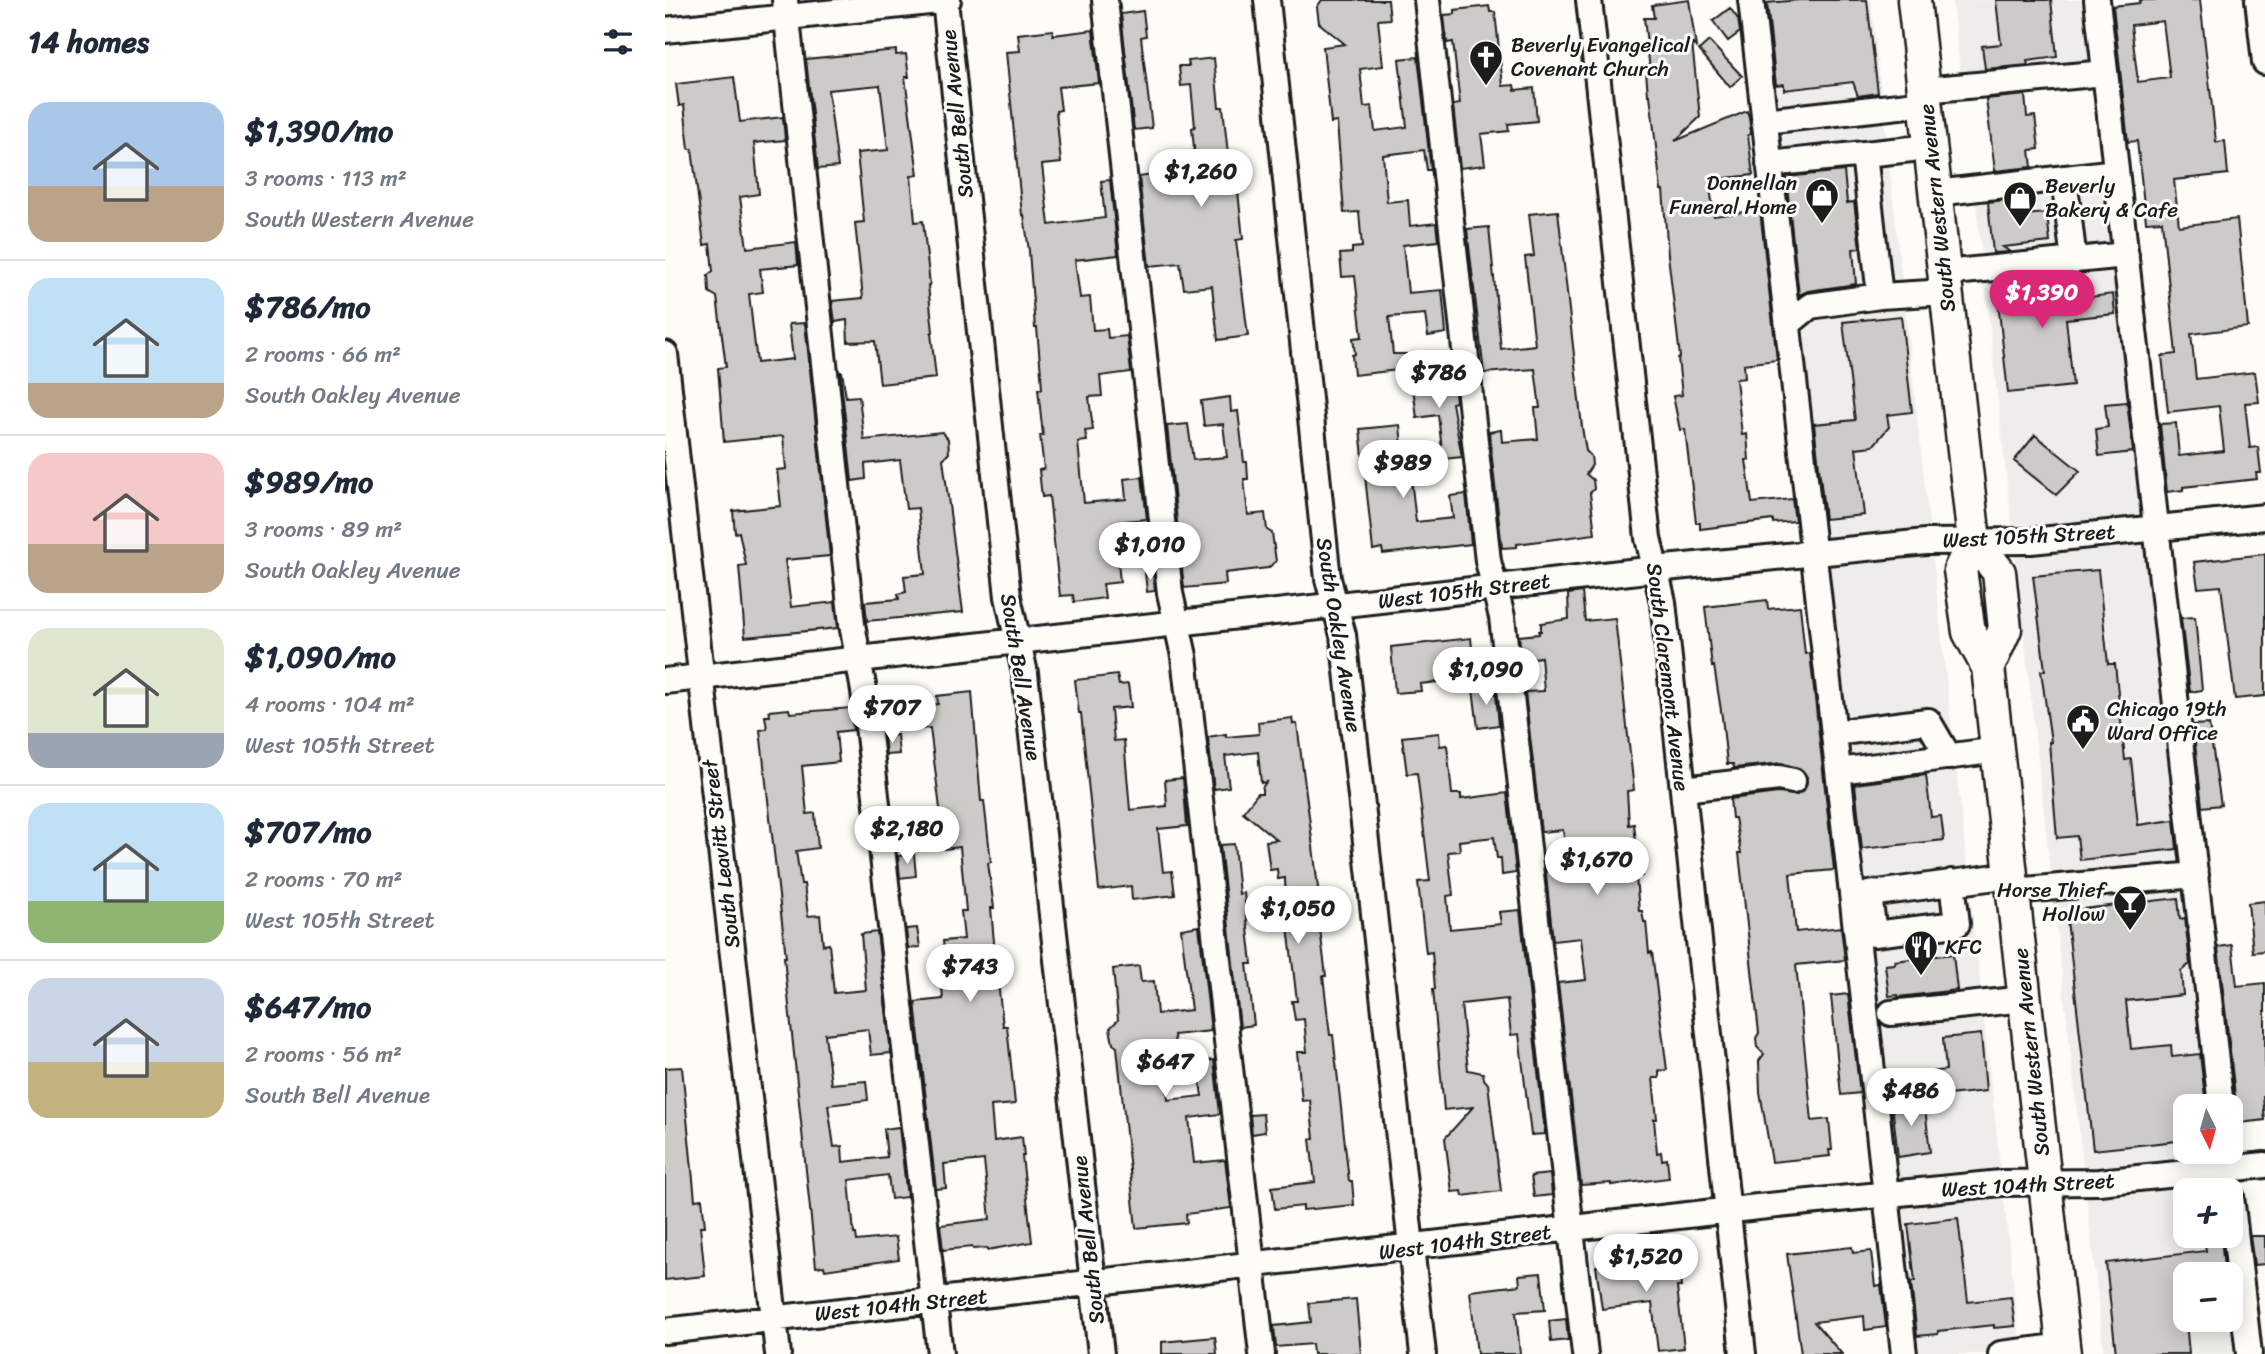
<!DOCTYPE html>
<html lang="en">
<head>
<meta charset="utf-8">
<style>
	:root { --surface:#fff; --page:#f2f2f3; --text:#1f2937; --muted:#747a83; --line:#e0e1e3; --accent:#db2777 }
	body { margin:0; font-family:Sriracha,sans-serif; background:var(--page); color:var(--text); height:100vh; display:flex; flex-direction:column; font-size:26px; white-space:nowrap }
	* { box-sizing:border-box; margin:0 }
	p { font-size:23px; color:var(--muted) }
	.icon { flex:none; width:38px; height:38px; fill:none; stroke:currentColor; stroke-width:2; stroke-linecap:round; stroke-linejoin:round }
	.map { position:relative; flex:1; overflow:hidden }
	.drawer { display:flex; flex-direction:column; background:var(--surface); width:665px }
	.drawer>* { flex:none }
	.needle { width:46px; rotate:175deg }
	.controls { position:absolute; left:1508px; top:1094px; display:grid; gap:14px }
	.controls a { display:grid; place-items:center; width:70px; height:70px; border-radius:14px; background:var(--surface); box-shadow:0 4px 18px #0003; font-size:35px }
	.price { position:absolute; translate:-50% -60px; padding:0 16px; border-radius:24px; background:#fff; color:#222; font-size:23px; line-height:46px; filter:drop-shadow(0 2px 4px #0008) }
	.price::after { content:''; position:absolute; left:50%; top:42px; width:21px; height:16px; margin-left:-10px; background:inherit; clip-path:polygon(0 0,100% 0,50% 100%) }
	.price.selected { background:var(--accent); color:#fff }
	ul { padding:0; list-style:none }
	li { display:flex; align-items:center; gap:21px; height:175px; padding:0 28px }
	li+li { border-top:2px solid var(--line) }
	li span { display:grid; place-items:center; flex:none; width:196px; height:140px; border-radius:21px; color:#555 }
	li>.icon { margin-inline-start:auto }
	span .icon { width:84px; height:84px; fill:#fffc; stroke-width:1 }
	li b { font-size:30px }
	h2 { display:flex; justify-content:space-between; align-items:center; height:84px; padding:0 28px; font-size:30px }
	main { display:flex; flex:1; min-height:0 }
	.map>svg:first-child { display:block }
</style>
</head>
<body>
<main>
<section class="drawer">
<h2>14 homes<svg class="icon" aria-label="filters" viewBox="0 0 24 24"><path d="M4 7h16M4 17h16"/><circle cx="9" cy="7" r="2"/><circle cx="15" cy="17" r="2"/></svg></h2>
<ul>
<li><span style="background:linear-gradient(#a9c7e8 60%,#b9a48a 0)"><svg class="icon" aria-label="home" viewBox="0 0 24 24"><path d="M3 11l9-7 9 7M6 9v11h12V9"/></svg></span><div><b>$1,390/mo</b><p>3 rooms · 113 m²</p><p>South Western Avenue</p></div></li>
<li><span style="background:linear-gradient(#bfe0f5 75%,#b9a48a 0)"><svg class="icon" aria-label="home" viewBox="0 0 24 24"><path d="M3 11l9-7 9 7M6 9v11h12V9"/></svg></span><div><b>$786/mo</b><p>2 rooms · 66 m²</p><p>South Oakley Avenue</p></div></li>
<li><span style="background:linear-gradient(#f6c9c9 65%,#b9a48a 0)"><svg class="icon" aria-label="home" viewBox="0 0 24 24"><path d="M3 11l9-7 9 7M6 9v11h12V9"/></svg></span><div><b>$989/mo</b><p>3 rooms · 89 m²</p><p>South Oakley Avenue</p></div></li>
<li><span style="background:linear-gradient(#dfe7d0 75%,#9aa5b1 0)"><svg class="icon" aria-label="home" viewBox="0 0 24 24"><path d="M3 11l9-7 9 7M6 9v11h12V9"/></svg></span><div><b>$1,090/mo</b><p>4 rooms · 104 m²</p><p>West 105th Street</p></div></li>
<li><span style="background:linear-gradient(#bfe0f5 70%,#8fb573 0)"><svg class="icon" aria-label="home" viewBox="0 0 24 24"><path d="M3 11l9-7 9 7M6 9v11h12V9"/></svg></span><div><b>$707/mo</b><p>2 rooms · 70 m²</p><p>West 105th Street</p></div></li>
<li><span style="background:linear-gradient(#c9d6e8 60%,#c2b280 0)"><svg class="icon" aria-label="home" viewBox="0 0 24 24"><path d="M3 11l9-7 9 7M6 9v11h12V9"/></svg></span><div><b>$647/mo</b><p>2 rooms · 56 m²</p><p>South Bell Avenue</p></div></li>
</ul>
</section>
<div class="map">
<svg width="1600" height="1354" viewBox="0 0 1600 1354">
	<rect width="100%" height="100%" fill="#fdfcf7"/>
	<filter id="ink" filterUnits="userSpaceOnUse"><feTurbulence type="fractalNoise" baseFrequency=".0143" numOctaves="2"/><feDisplacementMap in="SourceGraphic" scale="14" xChannelSelector="R" yChannelSelector="G"/><feConvolveMatrix kernelMatrix="1 2 1 2 8 2 1 2 1" color-interpolation-filters="sRGB"/></filter>
	<g filter="url(#ink)">
		<path fill="#eeede9" fill-rule="evenodd" d="M1090,0H1206L1356,1354H1247Z
			M1287,0H1434L1441,64L1296,78Z
			M1449,178L1553,1106H1521V1152H1558L1562,1190H1521V1236H1566L1581,1354H1439L1310,194ZM1521,1274H1566V1320H1521Z"/>
		<path fill="#cccbc8" stroke="#1c1c1c" stroke-width="2" fill-rule="evenodd" d="M657,0H723L725,19L713,20L718,66L695,69L699,107L707,106L710,131L742,127L734,59L753,57L766,170H762L759,150L718,155L722,202L743,200L745,226L771,223L773,241L738,245L743,293L777,290L781,333L763,336L760,314L724,317L728,354H741L742,369L689,375L687,355L690,354L688,338L697,337L690,276L677,277L675,254L687,253V248L697,247L694,212L679,213L672,122L666,123L658,47L680,44L654,23L652,7Z
			M1024,0L1031,47L1027,43L1035,117L1010,141L1082,111L1084,117L1086,134L1083,135L1088,175L1044,180L1049,216L1095,210L1112,360L1079,364L1080,378L1071,379L1077,435L1082,434L1084,460H1081L1087,503L1127,499L1130,521L1108,523V520L1035,529V523H1031L1020,429L1015,430L1008,396L1017,395L1013,358L1015,357L1003,255L998,190H996L985,95H983L981,71L985,70L979,18H989L987,5Z
			M1134,0H1202L1213,93L1193,96L1188,82L1119,90V84L1111,85L1102,3Z
			M1331,0H1386L1392,57L1362,61L1363,65L1320,69L1317,46L1336,44Z
			M1475,0H1535L1551,142L1560,141L1563,174L1509,180L1514,226L1572,219L1583,327L1526,334L1531,379L1590,372L1594,402L1580,403L1585,448L1593,447L1596,473H1591L1592,479L1518,487V490L1502,492L1495,424L1511,423L1514,456L1559,451L1554,406L1503,412L1497,356L1511,354L1497,221L1481,222L1472,141L1463,142L1448,6L1475,3ZM1498,21L1505,78L1473,82L1466,25Z
			M824,6L825,12H830L838,86L849,85L850,90L869,88L872,121L843,124L844,131L816,134L820,165L795,168L788,105L795,104L788,42L782,43L779,15L790,14V10Z
			M1065,8L1073,19L1075,32L1063,41L1048,21Z
			M478,11L481,36L476,37L487,128L469,130L456,14Z
			M388,30V35L428,30L434,83L393,87L396,110L391,111L396,163L377,165L384,225L440,218L436,181L445,180L453,255L410,260L415,298L425,297L428,330L442,329L443,338L462,336L466,372L435,376L437,396L424,397L428,430L420,431L422,441L413,442L419,503L461,499L459,479L477,477L482,519L449,522L455,582L438,584L440,598L409,602L408,595L395,596L384,496L377,497L374,470L379,469L375,435H378L373,389H377L376,374L372,328H370L364,251L359,215H357L341,52L355,51L353,34Z
			M1044,41L1077,76L1065,87L1034,50Z
			M231,50V55L241,54L244,77H240L253,175L246,176L250,222L258,221L265,285H263L268,332L266,333L271,378L215,384L210,341L183,342L182,320L170,322L167,301L198,298L190,223L199,222L192,153L223,150L215,85L163,90L173,167L153,169L141,59Z
			M549,58L554,107H558L564,164L570,163L578,239L571,240L583,336L553,340L547,286L519,289L515,263L484,266L474,177L531,168L527,128L530,127L526,85L516,86L514,66H524L523,61Z
			M69,77L75,122L118,117L120,140L89,143L94,194L75,197L82,248L131,242L133,265L95,269L98,292L84,294L92,363L128,359L124,324L140,323L165,556L120,560L126,607L170,602L173,628L80,637L74,566L81,565L74,532L70,533L68,511L116,506L112,470L121,469L118,436L59,442L53,368L61,367L52,297L44,292L43,275L48,271L45,244L39,245L27,149H24L19,105L14,106L11,84Z
			M1360,95L1362,117L1370,116L1374,149L1365,150L1367,167L1330,171L1321,99Z
			M1179,171L1182,203L1189,202L1195,248L1188,249L1191,284L1143,291L1134,295L1121,177Z
			M1358,198L1360,215L1382,213L1385,242L1338,247L1345,252L1328,253L1323,202Z
			M893,211L917,427L921,451L926,456L927,465L921,474L928,480L929,489L925,493L930,534L852,544V547L837,548L824,432L836,430L837,442L873,439L870,408H875L870,369L819,373L802,229L824,227L836,349L870,345L860,257L869,256L864,214Z
			M1407,275L1409,299L1448,294L1450,314L1401,319L1408,386L1343,393L1331,283Z
			M1236,316L1247,412L1222,415L1224,427L1208,446L1191,448L1199,515L1160,519L1149,424L1190,420L1178,322Z
			M175,372H177L181,397L194,396L199,440L277,432L283,439L284,453L278,459L298,612L202,621L200,602L234,599L233,594L241,592L239,576L260,574L253,508L241,509L235,460L200,464L201,479L187,481Z
			M777,376V378L784,377L785,383H789L791,402L787,403L797,457L778,459L773,415L752,418L747,380Z
			M565,397L566,412L573,411L579,462H582L583,479H579L583,515L600,513L602,530L607,533L611,561L603,568L560,573L561,584L519,588L502,426L523,424L528,460L562,457L558,424L539,426L536,401Z
			M1462,402L1468,452L1434,456L1431,429L1443,427L1440,404Z
			M735,425L740,479L746,478L751,522L788,518L785,496L801,494L806,544L718,554L717,548L708,550L695,429Z
			M1370,435L1415,471L1391,495L1349,461Z
			M1600,554V696L1570,699L1556,586L1533,588L1529,562Z
			M1433,570L1443,664H1450L1460,760L1466,759L1473,825L1509,820L1512,849L1415,860L1412,836L1392,838L1384,742H1386L1376,671L1380,670L1368,576Z
			M480,572H488L490,591L482,592Z
			M917,592L920,621L950,618L969,790L962,791L964,825L969,824L973,860H976L977,876L971,877L974,911H977L979,922H981L984,953L987,952L1002,1070L994,1071V1078H988L992,1119H989L992,1153L996,1152L997,1160L1002,1159L1004,1178L946,1185V1183L916,1185L893,983L921,980L916,938L888,941L880,865L902,862L898,830L876,832L860,692L879,691L876,657L857,660L854,636L874,634V631H876V623L904,619L903,594Z
			M1102,600L1103,609L1135,606L1140,654L1145,653L1167,852L1169,870L1125,874L1131,932L1176,927L1180,960L1131,965L1147,1121L1164,1119L1167,1150H1164L1165,1156L1107,1162L1095,1092L1094,1061L1099,1054L1092,1047L1091,1038L1094,1033L1074,853H1076L1070,818H1067L1065,799L1113,793L1132,795L1139,790L1142,777L1137,770L1117,763L1069,768L1068,764H1062L1057,717L1049,666L1047,667L1040,607Z
			M1530,617L1537,690L1525,692L1516,618Z
			M806,638L810,678L755,684L756,691L730,693L726,647Z
			M452,675L454,685L463,684L466,707L446,709L449,741L459,740L465,810L502,806L500,780L518,778L522,826L493,829L498,872L507,871L510,895L467,900L466,886L434,890L416,713H414L410,680Z
			M830,685L834,725L813,728L808,689Z
			M307,692L316,801H319L326,862L323,863L329,908H326L331,965L338,1026H342L350,1104L326,1106L329,1141L357,1137L359,1156H357L367,1242L322,1250V1248L308,1249L307,1247L278,1250L275,1225L325,1219L319,1160L279,1164L281,1188L271,1189L250,1002L278,999L277,987L283,986L278,941L299,939L296,911H301L295,847L280,849L265,728L254,729L251,706L273,704L272,696Z
			M186,708L188,730L171,732L174,762L137,766L142,814L150,813L153,848L131,851L136,884H139L143,916L155,915L158,945L164,944L169,993L201,990L196,934L212,932L226,1053L206,1055L203,1029L160,1034L166,1084L201,1081L203,1100L163,1105L169,1147L177,1146L178,1162L222,1157L219,1129L234,1127L242,1197L226,1199L223,1175L184,1180L189,1234H191L192,1241L231,1237L234,1259L160,1270L159,1266L151,1267L119,957H121L95,730L102,729L100,716H105L104,711L124,709L125,713Z
			M627,718L628,724H632L648,847L658,929H655L661,976H658L665,1035H668L684,1181H687L689,1205L638,1210V1206L610,1209L607,1187L650,1182L645,1139H649L645,1100L637,1101L632,1052H642L639,1019L630,1020L627,1001H632L621,910L620,878L613,879L612,869L605,870L601,841L612,840L578,812L593,793H597V788L601,782L596,783L593,752L560,756L564,787L549,789L543,737L561,734V737L594,734L593,722Z
			M1544,724L1556,805L1537,807L1528,725Z
			M774,733L775,746L782,745L787,794H796V799L842,793L851,873L837,875L836,858H832L829,837L794,841L795,851L783,852L788,895L782,896L785,929L836,924L834,912L855,910L880,1134L866,1135L854,1034L846,1035L842,999L796,1004L803,1070L818,1073L819,1079L823,1084L836,1191L798,1196L797,1191L787,1192L780,1138L808,1107L779,1110L768,989H770L767,952L761,953L753,882L765,881L752,773L742,774L737,737Z
			M232,735L234,754L221,755L219,736Z
			M1261,775L1266,817L1276,816L1279,840L1197,849L1190,784Z
			M569,844L574,894L579,893L587,964H582L589,1025L575,1027L555,845Z
			M249,854L251,876L235,878L233,856Z
			M1513,898L1515,919L1520,918L1525,964L1516,971L1518,995L1461,1001L1466,1049L1506,1045L1507,1057L1535,1054L1541,1106H1521V1140L1428,1150L1401,911Z
			M1600,901V951L1588,952L1583,903Z
			M534,926L546,1031L509,1035L510,1045L497,1046L503,1100L537,1096L532,1061L549,1060L555,1114L524,1118L529,1163L560,1160L566,1208L521,1214L522,1223L471,1228L452,1047L448,1044L445,1028L453,1020L448,969L474,966L476,982L489,981L492,1014L526,1010L516,929Z
			M252,928L255,947L243,948L241,929Z
			M1567,945L1572,986L1600,983V1097H1598L1600,1120L1566,1124V1116L1571,1104L1553,947Z
			M1288,954L1292,990L1233,997V995L1224,996L1220,965L1230,964V961Z
			M1183,994L1195,1093L1176,1095L1166,996Z
			M1316,1034L1321,1091L1245,1099L1242,1075L1281,1070L1278,1038Z
			M17,1067L30,1200L37,1199L40,1226H35L40,1276L0,1280V1068Z
			M1259,1099L1265,1152L1233,1157L1227,1104Z
			M598,1114L600,1132L587,1134L585,1115Z
			M885,1174L887,1195L869,1197L866,1176Z
			M1293,1218L1303,1302L1346,1297L1350,1326L1329,1328V1325L1273,1331V1334L1252,1336L1246,1282L1250,1281L1243,1224Z
			M1539,1236H1556L1559,1269L1551,1270V1274H1521V1322L1524,1354H1451L1441,1263L1541,1251Z
			M1585,1236H1600V1264L1589,1265Z
			M1187,1247L1188,1253L1206,1251L1210,1286L1216,1285L1221,1327L1200,1330L1199,1316L1149,1322L1177,1354H1136L1122,1254Z
			M1008,1257L1010,1269H1014L1016,1287H1012L1019,1348L993,1351L987,1303L937,1309L931,1266Z
			M876,1273L880,1310L851,1312L855,1354H812L805,1291L855,1285L854,1275Z
			M691,1299L696,1354H648L647,1344L611,1347L609,1326L646,1322L644,1303Z
			M901,1319L903,1340L886,1342L884,1321Z
			M550,1337L552,1354H497V1342Z"/>
		<g fill="none" stroke-linecap="round" stroke-linejoin="round">
			<g stroke="#1c1c1c" stroke-width="30">
				<path id="minor" d="M120,0L187,624L199,691L275,1354
					M280,0L343,597L360,673L436,1354
					M440,0L505,593L519,656L597,1354
					M602,0L663,579L678,635L758,1354
					M762,0L823,561L837,617L920,1354
					M924,0L983,538L998,602L1078,1354
					M1086,0L1239,1354
					M1432,0L1556,1106
					M1593,0L1600,62
					M0,30L283,0
					M1259,90L1440,73
					M1099,121L1261,103
					M1199,154L1215,296
					M1104,164L1266,147
					M1399,178L1409,261
					M1271,193L1451,172
					M1279,273L1461,255
					M1123,324L1145,306L1215,296L1282,292
					M0,354L113,1354
					M0,681L991,569L1261,542L1366,541L1600,517
					M1169,733L1263,721L1284,757
					M1174,771L1333,750
					M1018,789L1114,778L1128,781
					M1287,882L1292,924L1209,934L1204,894L1346,875
					M1348,891L1531,875
					M1226,1013L1360,999
					M1566,1196L1584,1354
					M0,1331L1093,1207L1336,1183L1434,1182L1600,1165
					M1336,1354L1399,1346"/>
			</g>
			<g stroke="#1c1c1c" stroke-width="37">
				<path id="major" d="M1249,0L1309,541L1295,570L1304,632L1323,667L1399,1354
					M1309,541L1334,572L1340,629L1323,667"/>
			</g>
			<use href="#minor" stroke="#fdfcf7" stroke-width="24"/>
			<use href="#major" stroke="#fdfcf7" stroke-width="32"/>
		</g>
	</g>
	<defs>
		<g id="church-pin" transform="scale(1.75)"><path d="M0 17L-7.5 6A9.5 9.5 0 1 1 7.5 6Z" fill="#1c1c1c" stroke="#fdfcf7"/><path d="M-1.2-6h2.4v3.5h3.3v2.4h-3.3V6h-2.4V-.1h-3.3v-2.4h3.3Z" fill="#fff"/></g>
		<g id="shop-pin" transform="scale(1.75)"><path d="M0 17L-7.5 6A9.5 9.5 0 1 1 7.5 6Z" fill="#1c1c1c" stroke="#fdfcf7"/><path d="M-5-2.5h2.3a2.7 3.5 0 0 1 5.4 0H5L5.5 6h-11ZM-1.5-2.5h3a1.5 2.3 0 0 0-3 0Z" fill="#fff"/></g>
		<g id="civic-pin" transform="scale(1.75)"><path d="M0 17L-7.5 6A9.5 9.5 0 1 1 7.5 6Z" fill="#1c1c1c" stroke="#fdfcf7"/><path d="M-.6-6.5H3V-4.5H.6V-3L4-1V1h2V6H-6V1h2V-1L-.6-3ZM-1.2 2.5V6h2.4V2.5Z" fill="#fff"/></g>
		<g id="bar-pin" transform="scale(1.75)"><path d="M0 17L-7.5 6A9.5 9.5 0 1 1 7.5 6Z" fill="#1c1c1c" stroke="#fdfcf7"/><path d="M-6-5H6L.8 .8V4.5H3.5V6h-7V4.5H-.8V.8Z" fill="#fff"/></g>
		<g id="restaurant-pin" transform="scale(1.75)"><path d="M0 17L-7.5 6A9.5 9.5 0 1 1 7.5 6Z" fill="#1c1c1c" stroke="#fdfcf7"/><path d="M-5-6h1v4h1v-4h1v4h1v-4h1v5L-1.5 .5V6h-2V.5L-5-1ZM5-6V6H3V1.5H1.5Q1.5-4 5-6Z" fill="#fff"/></g>
	</defs>
	<g fill-rule="evenodd">
		<use href="#church-pin" x="821" y="57"/>
		<use href="#shop-pin" x="1157" y="195"/>
		<use href="#shop-pin" x="1355" y="198"/>
		<use href="#civic-pin" x="1418" y="721"/>
		<use href="#bar-pin" x="1465" y="902"/>
		<use href="#restaurant-pin" x="1256" y="947"/>
	</g>
	<g text-anchor="middle" stroke-width="6" stroke-linejoin="round" paint-order="stroke">
		<g font-size="21" fill="#1c1c1c" stroke="#fdfcf7" text-anchor="start">
			<text x="846" y="52">Beverly Evangelical<tspan x="846" dy="24">Covenant Church</tspan></text>
			<text x="1132" y="190" text-anchor="end">Donnellan<tspan x="1132" dy="24">Funeral Home</tspan></text>
			<text x="1380" y="193">Beverly<tspan x="1380" dy="24">Bakery &amp; Cafe</tspan></text>
			<text x="1442" y="716">Chicago 19th<tspan x="1442" dy="24">Ward Office</tspan></text>
			<text x="1440" y="897" text-anchor="end">Horse Thief<tspan x="1440" dy="24">Hollow</tspan></text>
			<text x="1280" y="954">KFC</text>
		</g>
		<g font-size="21" fill="#1c1c1c" stroke="#fdfcf7">
			<text transform="translate(292 114) rotate(-96)" y="7">South Bell Avenue</text>
			<text transform="translate(1272 208) rotate(-96)" y="7">South Western Avenue</text>
			<text transform="translate(1364 536) rotate(-3)" y="7">West 105th Street</text>
			<text transform="translate(799 591) rotate(-7)" y="7">West 105th Street</text>
			<text transform="translate(674 635) rotate(81)" y="7">South Oakley Avenue</text>
			<text transform="translate(356 677) rotate(81)" y="7">South Bell Avenue</text>
			<text transform="translate(1003 677) rotate(83)" y="7">South Claremont Avenue</text>
			<text transform="translate(56 854) rotate(-97)" y="7">South Leavitt Street</text>
			<text transform="translate(1366 1052) rotate(-96)" y="7">South Western Avenue</text>
			<text transform="translate(1363 1185) rotate(-3)" y="7">West 104th Street</text>
			<text transform="translate(423 1240) rotate(-96)" y="7">South Bell Avenue</text>
			<text transform="translate(800 1242) rotate(-7)" y="7">West 104th Street</text>
			<text transform="translate(236 1305) rotate(-6)" y="7">West 104th Street</text>
		</g>
	</g>
</svg>
<div class="controls">
<a><svg class="needle" viewBox="-14 -14 28 28"><path d="M0-13l5 13h-10z" fill="#e53935"/><path d="M0 13l5-13h-10z" fill="#747a83"/></svg></a>
<a>+</a>
<a>−</a>
</div>
<b class="price" style="left:536px;top:209px">$1,260</b>
<b class="price selected" style="left:1377px;top:330px">$1,390</b>
<b class="price" style="left:774px;top:410px">$786</b>
<b class="price" style="left:738px;top:500px">$989</b>
<b class="price" style="left:485px;top:582px">$1,010</b>
<b class="price" style="left:821px;top:707px">$1,090</b>
<b class="price" style="left:227px;top:745px">$707</b>
<b class="price" style="left:242px;top:866px">$2,180</b>
<b class="price" style="left:932px;top:897px">$1,670</b>
<b class="price" style="left:633px;top:946px">$1,050</b>
<b class="price" style="left:305px;top:1004px">$743</b>
<b class="price" style="left:500px;top:1099px">$647</b>
<b class="price" style="left:1246px;top:1128px">$486</b>
<b class="price" style="left:981px;top:1294px">$1,520</b>
</div>
</main>
</body>
</html>
